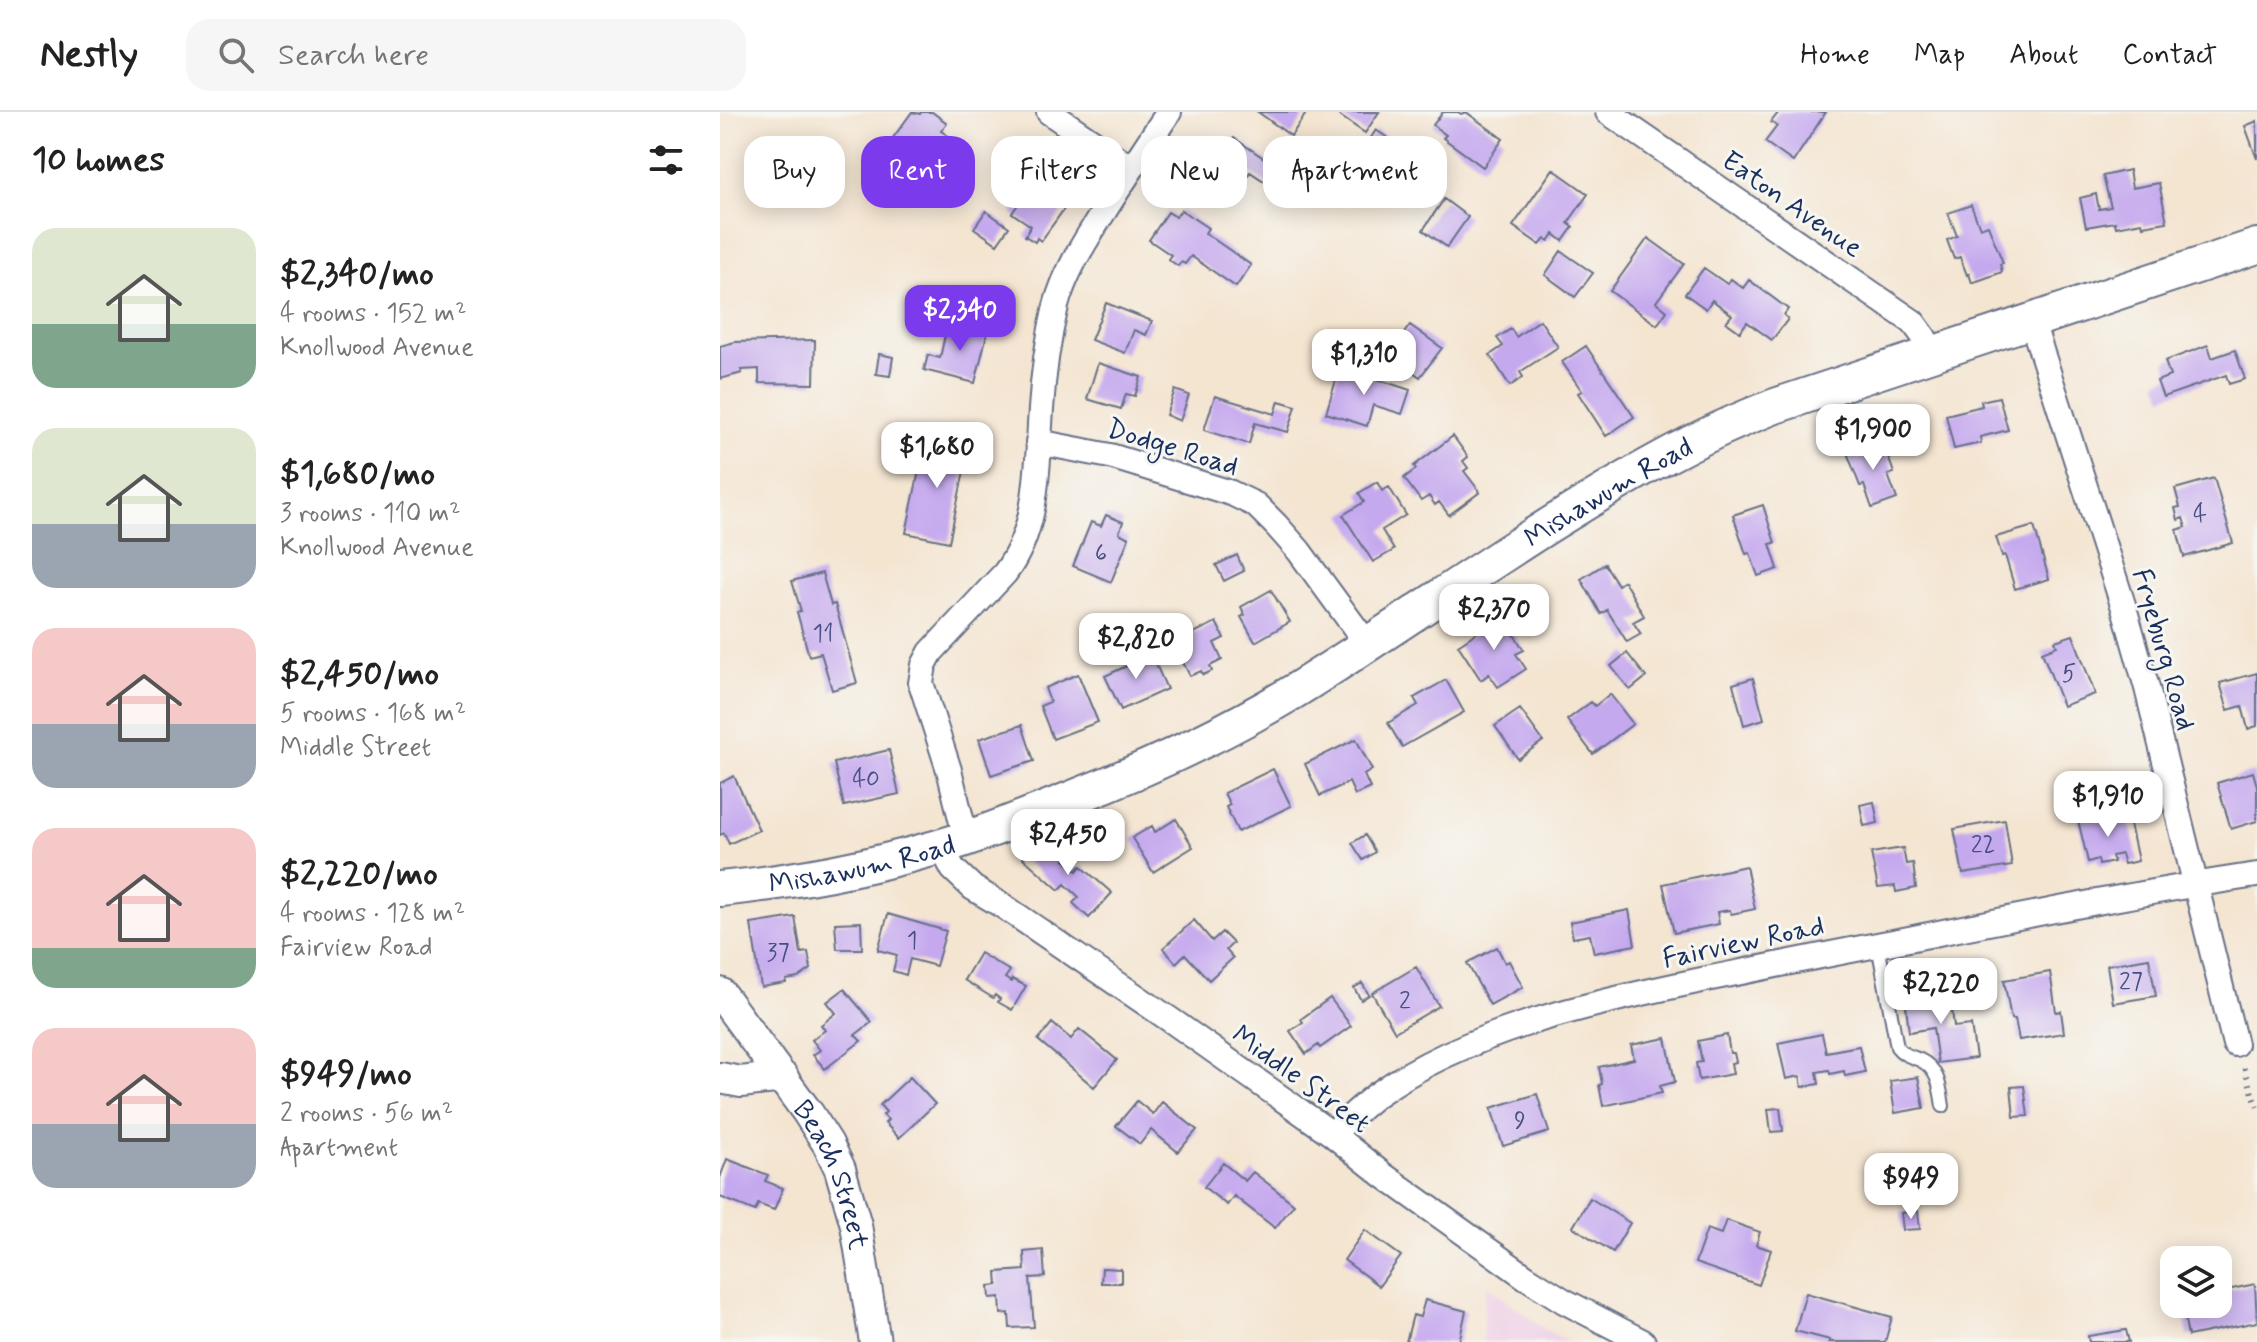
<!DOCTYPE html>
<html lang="en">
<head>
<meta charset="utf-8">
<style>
	:root { --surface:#fff; --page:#f6f6f6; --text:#222; --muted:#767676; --line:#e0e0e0; --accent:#7c3aed }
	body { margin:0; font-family:Mynerve,sans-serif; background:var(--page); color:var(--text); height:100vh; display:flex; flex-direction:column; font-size:30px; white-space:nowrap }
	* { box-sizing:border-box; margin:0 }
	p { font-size:26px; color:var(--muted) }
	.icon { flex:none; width:44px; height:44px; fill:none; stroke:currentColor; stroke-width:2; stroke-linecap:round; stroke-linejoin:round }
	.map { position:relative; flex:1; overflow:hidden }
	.panel { display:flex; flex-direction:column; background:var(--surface); width:720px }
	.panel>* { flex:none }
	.top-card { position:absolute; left:24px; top:24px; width:760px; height:72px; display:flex; gap:16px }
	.fabs { position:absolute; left:1440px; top:1134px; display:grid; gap:16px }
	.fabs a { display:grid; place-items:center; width:72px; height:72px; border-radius:16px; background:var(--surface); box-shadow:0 4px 20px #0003; font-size:40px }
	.price { position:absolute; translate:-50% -68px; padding:0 18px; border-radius:16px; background:#fff; color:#222; font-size:26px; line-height:52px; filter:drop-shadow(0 2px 4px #0008) }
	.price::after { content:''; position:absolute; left:50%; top:48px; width:24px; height:18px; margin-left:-12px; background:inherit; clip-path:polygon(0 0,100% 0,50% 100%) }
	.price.current { background:var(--accent); color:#fff }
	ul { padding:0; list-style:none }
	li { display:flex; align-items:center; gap:24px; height:200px; padding:0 32px }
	li span { display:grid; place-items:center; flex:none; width:224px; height:160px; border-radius:24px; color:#555 }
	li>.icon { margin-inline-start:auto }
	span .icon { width:96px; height:96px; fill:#fffc; stroke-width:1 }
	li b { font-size:34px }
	h2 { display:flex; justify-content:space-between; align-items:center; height:96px; padding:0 32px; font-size:34px }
	.chip { padding:0 28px; border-radius:24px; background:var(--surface); box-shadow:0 4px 20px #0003; font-size:28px; line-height:72px }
	.chip.current { background:var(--accent); color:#fff }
	header { display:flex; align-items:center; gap:48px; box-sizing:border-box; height:112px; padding:0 40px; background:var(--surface); border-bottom:2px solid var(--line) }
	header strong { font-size:38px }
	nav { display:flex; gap:44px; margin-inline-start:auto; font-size:28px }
	.search { width:560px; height:72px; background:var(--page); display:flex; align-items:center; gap:20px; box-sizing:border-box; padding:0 28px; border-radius:24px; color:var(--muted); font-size:30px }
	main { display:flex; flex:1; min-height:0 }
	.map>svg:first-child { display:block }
</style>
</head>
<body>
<header>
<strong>Nestly</strong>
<div class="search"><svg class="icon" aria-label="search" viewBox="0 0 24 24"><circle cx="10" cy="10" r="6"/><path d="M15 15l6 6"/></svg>Search here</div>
<nav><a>Home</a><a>Map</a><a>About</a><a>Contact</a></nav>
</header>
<main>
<section class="panel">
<h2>10 homes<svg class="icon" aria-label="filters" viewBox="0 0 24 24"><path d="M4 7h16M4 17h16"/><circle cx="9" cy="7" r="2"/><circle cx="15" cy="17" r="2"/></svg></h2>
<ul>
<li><span style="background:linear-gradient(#dfe7d0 60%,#7fa58c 0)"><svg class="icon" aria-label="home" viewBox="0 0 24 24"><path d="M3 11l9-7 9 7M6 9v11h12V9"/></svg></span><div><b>$2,340/mo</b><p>4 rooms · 152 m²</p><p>Knollwood Avenue</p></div></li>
<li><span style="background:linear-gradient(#dfe7d0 60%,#9aa5b1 0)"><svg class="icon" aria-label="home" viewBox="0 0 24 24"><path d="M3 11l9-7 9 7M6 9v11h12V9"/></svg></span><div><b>$1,680/mo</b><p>3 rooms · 110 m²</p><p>Knollwood Avenue</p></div></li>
<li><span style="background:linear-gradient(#f6c9c9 60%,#9aa5b1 0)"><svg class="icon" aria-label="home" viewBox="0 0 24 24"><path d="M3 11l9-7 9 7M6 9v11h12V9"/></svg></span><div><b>$2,450/mo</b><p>5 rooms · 168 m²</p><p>Middle Street</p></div></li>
<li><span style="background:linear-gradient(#f6c9c9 75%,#7fa58c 0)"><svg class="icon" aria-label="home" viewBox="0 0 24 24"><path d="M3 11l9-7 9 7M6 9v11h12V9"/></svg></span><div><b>$2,220/mo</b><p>4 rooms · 128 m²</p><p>Fairview Road</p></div></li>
<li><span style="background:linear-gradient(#f6c9c9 60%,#9aa5b1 0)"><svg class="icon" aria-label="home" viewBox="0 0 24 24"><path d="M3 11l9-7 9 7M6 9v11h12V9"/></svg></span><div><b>$949/mo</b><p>2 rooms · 56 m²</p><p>Apartment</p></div></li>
</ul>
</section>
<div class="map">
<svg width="1537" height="1230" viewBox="0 0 1537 1230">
	<rect width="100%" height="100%" fill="#f6f6f2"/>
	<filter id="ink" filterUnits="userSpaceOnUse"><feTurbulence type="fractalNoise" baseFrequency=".0125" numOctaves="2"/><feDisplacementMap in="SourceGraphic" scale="16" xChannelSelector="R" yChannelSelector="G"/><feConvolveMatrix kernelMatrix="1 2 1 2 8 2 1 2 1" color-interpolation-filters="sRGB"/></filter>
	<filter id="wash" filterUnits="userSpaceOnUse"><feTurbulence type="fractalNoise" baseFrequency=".006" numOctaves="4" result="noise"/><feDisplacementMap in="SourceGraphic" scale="32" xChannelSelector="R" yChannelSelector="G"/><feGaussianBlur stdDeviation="1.8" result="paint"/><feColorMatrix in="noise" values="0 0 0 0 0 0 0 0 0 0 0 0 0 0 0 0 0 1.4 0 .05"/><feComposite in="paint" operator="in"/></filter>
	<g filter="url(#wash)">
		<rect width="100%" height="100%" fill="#f4e5d1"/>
		<path fill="#efd0e6" d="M766,1173L827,1219L850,1230H762Z"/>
		<g id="blocks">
			<path fill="#c5a9ee" d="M192,0L200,2L201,0H212L227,11L221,19L230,25L205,59L190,48L182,59L172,52L182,38L170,30Z
				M538,0H587L571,24Z
				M614,0H659L645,21Z
				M723,0H738L741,2L746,0L783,27L763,55L723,26L726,23L713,13Z
				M1059,0H1106L1073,50L1045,30L1057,14L1051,10Z
				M1537,9V47L1525,14Z
				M656,18L674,30L659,53L641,41Z
				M514,26L557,55L547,71L530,60L519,77L492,59Z
				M833,57L868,82L848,111L853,115L843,129L834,122L829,129L825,127L820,133L793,114Z
				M1409,58L1412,76L1439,71L1447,110L1423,114L1422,110L1396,115L1395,110L1366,115L1360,86L1376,82L1379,97L1391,95L1383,64Z
				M315,68L343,87L348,80L358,87L351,96L347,93L321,129L317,126L315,130L305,124L311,114L292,101Z
				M724,87L748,105L727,135L703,118Z
				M1251,93L1260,116L1268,113L1283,151L1280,152L1282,160L1252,171L1249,162L1247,163L1240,145L1234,147L1227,128L1237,124L1228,101Z
				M461,98L488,116L485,121L531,153L516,175L471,144L465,152L461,150L458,154L448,147L451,143L429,128L448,100L456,105Z
				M266,99L289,115L277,132L254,116Z
				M928,126L964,152L936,190L947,199L937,213L890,179Z
				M841,139L873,161L855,185L825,163Z
				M984,156L1007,172L1011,167L1023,176L1029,168L1068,197L1064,203L1068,207L1052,228L1027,210L1020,220L1006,210L1012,203L992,188L986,197L965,182Z
				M386,191L432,209L426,223L414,218L405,241L371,228Z
				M820,208L838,235L800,260L803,265L790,274L770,243L783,234L777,226L791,217L796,225Z
				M228,209L268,218L255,271L204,258L208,243L220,246Z
				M690,213L722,236L700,265L669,242Z
				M95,228L94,272L39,271V257L21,258L22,261L0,267V234L15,230Z
				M1488,233L1492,246L1515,238L1525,267L1509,272L1506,263L1443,285L1437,269L1450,264L1445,249Z
				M866,234L914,305L886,324L858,281L862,279L842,250Z
				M159,242L173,245L170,264L156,262Z
				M378,251L421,265L415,284L406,282L401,297L367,287Z
				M620,255L690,278L682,302L653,293L647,314L606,301Z
				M455,278L469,283L460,309L446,303Z
				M495,284L555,302L559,289L576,294L568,320L535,311L529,332L484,318Z
				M1279,285L1288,318L1260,325L1261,331L1234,337L1226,303L1262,294L1261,289Z
				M733,324L748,345L743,349L748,356L744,359L760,380L729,403L719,390L715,393L709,384L701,389L684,366L696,357L694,354Z
				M206,325L249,335L229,430L186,421Z
				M1157,326L1163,343L1167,342L1174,361L1168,363L1177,387L1152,396L1144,373L1140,374L1126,338Z
				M1494,366L1513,431L1464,445L1457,418L1466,415L1463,406L1458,408L1455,396L1460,395L1455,377Z
				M657,370L662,379L669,375L686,403L662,418L674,438L653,450L623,403L644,390L639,381Z
				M1043,393L1055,431L1050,432L1058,457L1038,464L1030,441L1026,442L1013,403Z
				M386,403L403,410L399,421L409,426L391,470L353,454L371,410L381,414Z
				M1314,414L1329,467L1295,477L1285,443L1282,444L1276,425Z
				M517,443L524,459L504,469L496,453Z
				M885,452L898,473L904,469L924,504L913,510L921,522L907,530L887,498L881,502L861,467Z
				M102,461L111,493L115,492L137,571L112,578L101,541L89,544L77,500L81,499L72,469Z
				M551,478L570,510L535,530L521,505L525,503L521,495Z
				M782,504L804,538L796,542L806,557L778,575L769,562L761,568L738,533Z
				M496,510L504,526L494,531L502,548L490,554L492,559L483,563L481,559L470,564L453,531Z
				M1353,523L1375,582L1343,594L1322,540L1337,534L1335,529Z
				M424,538L429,550L434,548L447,577L401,598L385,564L413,551L410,545Z
				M907,541L926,565L910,578L891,554Z
				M1537,561V614L1528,617L1522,594L1508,598L1500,571Z
				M358,562L378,610L333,627L320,594L330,590L325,576Z
				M1033,566L1044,607L1024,613L1013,572Z
				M726,568L744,600L682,635L668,611L698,593L694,586Z
				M890,582L913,612L873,642L847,608L871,590L875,594Z
				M800,597L823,629L798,647L775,614Z
				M302,613L314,649L271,663L259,627Z
				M636,627L652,658L644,663L650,676L635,683L629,670L600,684L585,652Z
				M169,638L179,682L124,694L114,651Z
				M553,657L571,694L518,720L506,695L510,693L504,681Z
				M1533,660L1537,674V709L1511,717L1497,671Z
				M14,664L39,718L9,732L4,721L0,723V671Z
				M1154,690L1158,711L1144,714L1140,693Z
				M1378,703L1380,709L1408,703L1418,749L1404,752L1401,742L1392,744L1394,750L1379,753L1378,747L1368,750L1358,708Z
				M456,707L473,735L433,760L412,726L432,714L435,720Z
				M1285,708L1292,754L1243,762L1234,717Z
				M645,723L655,740L643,748L632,731Z
				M321,726L334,737L337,734L348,745L345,748L357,759L361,754L392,781L369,806L353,791L359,785L345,772L339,778L303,746Z
				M1183,736L1186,752L1193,751L1196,776L1176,780L1175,774L1158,776L1151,741Z
				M1026,754L1035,797L1011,802L1010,798L997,800L999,812L954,821L943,772Z
				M909,798L915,833L874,841L870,823L853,826L850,810Z
				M168,802L226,819L216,854L190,847L186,863L173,859L177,843L158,838Z
				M75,805L81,841L88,840L91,857L78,866L66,868V871L41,875L31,812Z
				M474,808L492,829L502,820L513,831L506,838L513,846L489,868L465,842L456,851L443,836Z
				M141,810L142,837H117L115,811Z
				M777,835L785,851L789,849L803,875L770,893L747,851Z
				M260,841L290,859L285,866L291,870L292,867L306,874L292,898L278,890L280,887L275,883L273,886L244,868Z
				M1429,846L1436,884L1393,891L1387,853Z
				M696,855L719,894L675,920L652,881Z
				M1330,860L1336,900L1341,899L1344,921L1299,928L1295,907H1291L1284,868Z
				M642,871L649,883L641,888L634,876Z
				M124,877L152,910L135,923L141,929L105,957L93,943L100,938L92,928L105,918L101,913L116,901L107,890Z
				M1224,879L1226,890L1231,889L1234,915L1251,913L1256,946L1218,951L1213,916L1189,920L1185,885Z
				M610,886L631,914L600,936L598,933L586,942L570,919L583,910L581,907Z
				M332,911L351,927L359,917L397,948L374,975L318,928Z
				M1102,922L1106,940L1139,934L1145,960L1125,964L1124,959L1110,962L1109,958L1097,960L1099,972L1082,975L1080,964L1066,967L1058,931Z
				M1007,923L1010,941H1014L1016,950L1011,951L1013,962L979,968L976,951L982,950L978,929Z
				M946,926L955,970L940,974L942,981L883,994L879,973L882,972L879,955L914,947L911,933Z
				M190,965L215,992L179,1026L165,1011L168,1008L163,1003L166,1000L160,993Z
				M1198,965L1204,996L1175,1001L1170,969Z
				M1304,974L1308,1004L1294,1005L1291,975Z
				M817,982L829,1020L783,1034L771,996Z
				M417,989L433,1002L442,990L477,1018L458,1040L431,1018L420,1032L396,1014Z
				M1060,996L1063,1019L1051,1020L1048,997Z
				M7,1047L48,1063L45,1069L63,1076L54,1098L38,1092L35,1099L0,1085V1066Z
				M503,1051L525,1069L533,1060L574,1092L555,1116L514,1084L507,1093L484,1075Z
				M870,1086L910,1111L893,1140L853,1115Z
				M1198,1099L1200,1117L1183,1118L1181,1101Z
				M1006,1108L1040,1120L1036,1133L1051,1138L1039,1173L975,1151L987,1117L1001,1122Z
				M645,1118L681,1144L659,1174L624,1148Z
				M323,1138L325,1165L310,1166L314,1215L290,1216L289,1201L281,1202L280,1185L270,1186L269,1174L278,1173L277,1160L305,1158L304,1140Z
				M1454,1147V1171L1449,1173L1443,1150Z
				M382,1156L401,1157V1171H381Z
				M1535,1172L1537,1210L1468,1224L1462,1192H1498V1180Z
				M1086,1181L1172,1205L1165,1230H1109L1110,1228L1075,1219Z
				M705,1188L746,1199L739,1230H686L693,1203L700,1205Z
				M1406,1218L1409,1230H1369L1368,1224Z"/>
		</g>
	</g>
	<g filter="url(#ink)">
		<use href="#blocks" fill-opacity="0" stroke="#676f86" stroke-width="2"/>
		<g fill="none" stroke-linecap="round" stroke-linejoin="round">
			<g stroke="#676f86" stroke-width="16">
				<path id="service" d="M1158,833L1177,935C1183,943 1190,944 1200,948C1219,957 1220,976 1223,994"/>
			</g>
			<g stroke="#676f86" stroke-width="28">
				<path id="minor" d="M329,0L411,56
					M888,0L1193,210L1204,225L1211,242
					M1312,210L1405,499L1427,576L1515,932
					M318,330L390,344L511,381L536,393L556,413L579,439L647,532
					M246,727L229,658L201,571L204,553L211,540L285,461C320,415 317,351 321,297C323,263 328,227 336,194C344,163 362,134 379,107C402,71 425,35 449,0
					M221,734L233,757L253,776L283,794L455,911L612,1022L663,1063L806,1165L844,1189L923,1230
					M612,1022C627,1009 641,994 658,982C747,918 876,890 982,868C1046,855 1109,842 1173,830C1294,806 1415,781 1537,763"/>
			</g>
			<g stroke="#676f86" stroke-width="34">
				<g id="tertiary">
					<path id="s1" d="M0,881L88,1001L108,1032L120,1057L136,1113L155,1230"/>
					<path d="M0,966L21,970L63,965"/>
				</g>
			</g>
			<g stroke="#676f86" stroke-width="38">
				<g id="secondary">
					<path id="s2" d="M0,777C81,769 165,752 242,728C279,716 314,701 350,687C427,657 502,623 573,580C660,526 744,467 831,412C903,367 975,324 1055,294L1537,134"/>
				</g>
			</g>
			<path stroke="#676f86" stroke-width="5" stroke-dasharray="2 6" stroke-linecap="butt" d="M1524,956L1537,995"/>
			<use href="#service" stroke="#fff" stroke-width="12"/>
			<use href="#minor" stroke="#fff" stroke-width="24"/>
			<use href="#tertiary" stroke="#fff" stroke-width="30"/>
			<use href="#secondary" stroke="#fff" stroke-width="34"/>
		</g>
	</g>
	<g text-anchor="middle" stroke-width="6" stroke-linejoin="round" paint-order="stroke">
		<g font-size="24" fill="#464e82">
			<text x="1480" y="409">4</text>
			<text x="381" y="448">6</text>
			<text x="103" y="529">11</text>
			<text x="1349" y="569">5</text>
			<text x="146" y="674">40</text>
			<text x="1263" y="740">22</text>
			<text x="192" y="836">1</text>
			<text x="58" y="848">37</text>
			<text x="1411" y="877">27</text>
			<text x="685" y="896">2</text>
			<text x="800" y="1016">9</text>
		</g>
		<g font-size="28" fill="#1b2f5e" stroke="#f6f6f2">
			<text transform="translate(1073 91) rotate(35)" y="10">Eaton Avenue</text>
			<text transform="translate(453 334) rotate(17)" y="10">Dodge Road</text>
			<text dy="10" stroke="none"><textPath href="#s2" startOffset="984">Mishawum Road</textPath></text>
			<text transform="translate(1445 537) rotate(74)" y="10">Fryeburg Road</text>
			<text dy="10" stroke="none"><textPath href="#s2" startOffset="144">Mishawum Road</textPath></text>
			<text transform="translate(1023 829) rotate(-12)" y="10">Fairview Road</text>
			<text transform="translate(582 966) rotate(36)" y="10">Middle Street</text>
			<text dy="10" stroke="none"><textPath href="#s1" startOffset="216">Beach Street</textPath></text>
		</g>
	</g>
</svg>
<div class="fabs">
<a><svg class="icon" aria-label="layers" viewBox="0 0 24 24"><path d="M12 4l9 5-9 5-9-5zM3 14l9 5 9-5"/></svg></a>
</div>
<b class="price current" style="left:240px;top:241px">$2,340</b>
<b class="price" style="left:644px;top:285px">$1,310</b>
<b class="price" style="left:1153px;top:360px">$1,900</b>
<b class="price" style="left:217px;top:378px">$1,680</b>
<b class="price" style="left:774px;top:540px">$2,370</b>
<b class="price" style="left:416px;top:569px">$2,820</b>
<b class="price" style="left:1388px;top:727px">$1,910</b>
<b class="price" style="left:348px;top:765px">$2,450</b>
<b class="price" style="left:1221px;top:914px">$2,220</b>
<b class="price" style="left:1191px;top:1109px">$949</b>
<div class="top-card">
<a class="chip">Buy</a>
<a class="chip current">Rent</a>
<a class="chip">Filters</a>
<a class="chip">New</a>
<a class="chip">Apartment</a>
</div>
</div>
</main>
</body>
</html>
